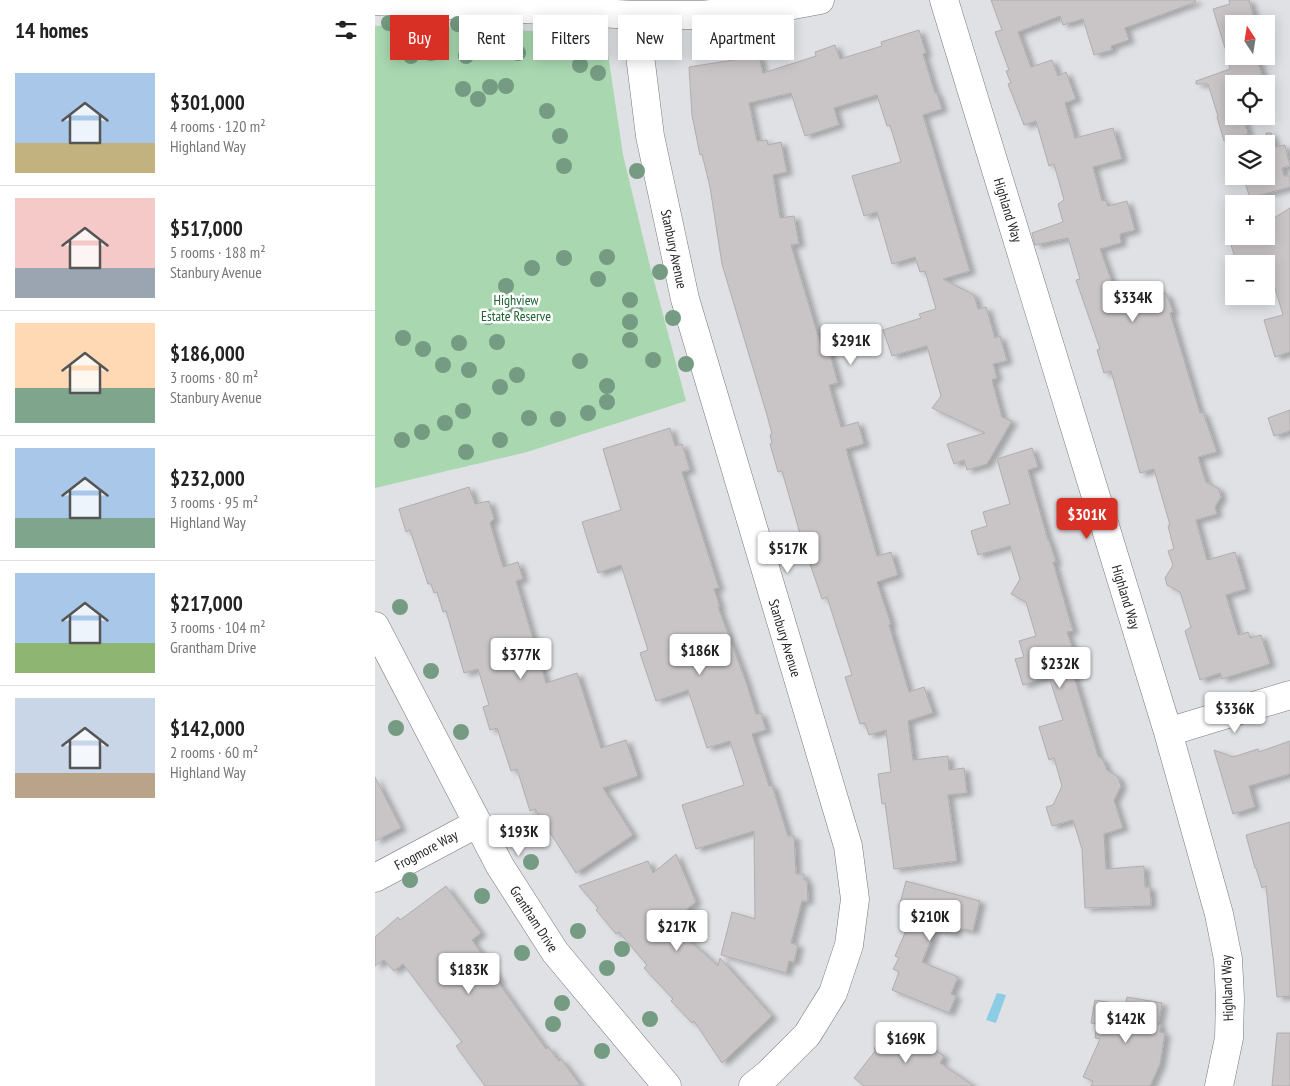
<!DOCTYPE html>
<html lang="en">
<head>
<meta charset="utf-8">
<style>
	:root { --surface:#fff; --page:#f2f2f2; --text:#222; --muted:#767676; --line:#e0e0e0; --accent:#d93025 }
	body { margin:0; font-family:"PT Sans Narrow",sans-serif; background:var(--page); color:var(--text); height:100vh; display:flex; flex-direction:column; font-size:19px; white-space:nowrap }
	* { box-sizing:border-box; margin:0 }
	p { font-size:16px; color:var(--muted) }
	.icon { flex:none; width:28px; height:28px; fill:none; stroke:currentColor; stroke-width:2; stroke-linecap:round; stroke-linejoin:round }
	.map { position:relative; flex:1; overflow:hidden }
	.side { display:flex; flex-direction:column; background:var(--surface); width:375px }
	.side>* { flex:none }
	.guide { position:absolute; left:15px; top:15px; width:475px; height:45px; display:flex; gap:10px }
	.needle { width:32px; rotate:348deg }
	.tools { position:absolute; left:850px; top:15px; display:grid; gap:10px }
	.tools a { display:grid; place-items:center; width:50px; height:50px; border-radius:0px; background:var(--surface); box-shadow:0 2px 12px #0003; font-size:25px }
	.price { position:absolute; translate:-50% -42px; padding:0 11px; border-radius:5px; background:#fff; color:#222; font-size:16px; line-height:32px; filter:drop-shadow(0 1px 2px #0008) }
	.price::after { content:''; position:absolute; left:50%; top:30px; width:15px; height:11px; margin-left:-8px; background:inherit; clip-path:polygon(0 0,100% 0,50% 100%) }
	.price.selected { background:var(--accent); color:#fff }
	ul { padding:0; list-style:none }
	li { display:flex; align-items:center; gap:15px; height:125px; padding:0 15px }
	li+li { border-top:1px solid var(--line) }
	li span { display:grid; place-items:center; flex:none; width:140px; height:100px; border-radius:0px; color:#555 }
	li>.icon { margin-inline-start:auto }
	span .icon { width:60px; height:60px; fill:#fffc; stroke-width:1 }
	li b { font-size:21px }
	h2 { display:flex; justify-content:space-between; align-items:center; height:60px; padding:0 15px; font-size:21px }
	.chip { padding:0 18px; border-radius:0px; background:var(--surface); box-shadow:0 2px 12px #0003; font-size:18px; line-height:45px }
	.chip.selected { background:var(--accent); color:#fff }
	main { display:flex; flex:1; min-height:0 }
	.map>svg:first-child { display:block }
</style>
</head>
<body>
<main>
<section class="side">
<h2>14 homes<svg class="icon" aria-label="filters" viewBox="0 0 24 24"><path d="M4 7h16M4 17h16"/><circle cx="9" cy="7" r="2"/><circle cx="15" cy="17" r="2"/></svg></h2>
<ul>
<li><span style="background:linear-gradient(#a9c7e8 70%,#c2b280 0)"><svg class="icon" aria-label="home" viewBox="0 0 24 24"><path d="M3 11l9-7 9 7M6 9v11h12V9"/></svg></span><div><b>$301,000</b><p>4 rooms · 120 m²</p><p>Highland Way</p></div></li>
<li><span style="background:linear-gradient(#f6c9c9 70%,#9aa5b1 0)"><svg class="icon" aria-label="home" viewBox="0 0 24 24"><path d="M3 11l9-7 9 7M6 9v11h12V9"/></svg></span><div><b>$517,000</b><p>5 rooms · 188 m²</p><p>Stanbury Avenue</p></div></li>
<li><span style="background:linear-gradient(#ffd9b3 65%,#7fa58c 0)"><svg class="icon" aria-label="home" viewBox="0 0 24 24"><path d="M3 11l9-7 9 7M6 9v11h12V9"/></svg></span><div><b>$186,000</b><p>3 rooms · 80 m²</p><p>Stanbury Avenue</p></div></li>
<li><span style="background:linear-gradient(#a9c7e8 70%,#7fa58c 0)"><svg class="icon" aria-label="home" viewBox="0 0 24 24"><path d="M3 11l9-7 9 7M6 9v11h12V9"/></svg></span><div><b>$232,000</b><p>3 rooms · 95 m²</p><p>Highland Way</p></div></li>
<li><span style="background:linear-gradient(#a9c7e8 70%,#8fb573 0)"><svg class="icon" aria-label="home" viewBox="0 0 24 24"><path d="M3 11l9-7 9 7M6 9v11h12V9"/></svg></span><div><b>$217,000</b><p>3 rooms · 104 m²</p><p>Grantham Drive</p></div></li>
<li><span style="background:linear-gradient(#c9d6e8 75%,#b9a48a 0)"><svg class="icon" aria-label="home" viewBox="0 0 24 24"><path d="M3 11l9-7 9 7M6 9v11h12V9"/></svg></span><div><b>$142,000</b><p>2 rooms · 60 m²</p><p>Highland Way</p></div></li>
</ul>
</section>
<div class="map">
<svg width="915" height="1086" viewBox="0 0 915 1086">
	<defs>
		<filter id="shadow"><feDropShadow dx="5.5" dy="3" stdDeviation="2.5" flood-color="#0004"/></filter>
	</defs>
	<rect width="100%" height="100%" fill="#dfe1e4"/>
	<path fill="#a8d7b0" d="M18,25L230,34L248,155L274,262L311,401L152,452L0,488V26Z"/>
	<path fill="#8bcde4" d="M622,993L631,995L621,1023L611,1020Z"/>
	<path fill="#c9c5c7" stroke="#b1adaf" filter="url(#shadow)" d="M616,0H820L821,2L750,28L754,40L736,46L737,50L719,55L708,19L688,25L685,16L643,32L656,67L677,60L683,76L691,72L701,99L690,103L700,138L738,128L747,159L718,167L727,201L731,200L733,206L752,201L760,230L745,234L746,243L725,249L742,296L774,285L792,295L798,312L795,313L825,413L828,412L842,452L823,457L831,482L844,489L846,497L840,507L842,514L821,520L832,560L860,552L871,589L851,595L863,635L873,632L875,638L886,635L895,664L847,679L845,673L825,680L810,631L816,627L805,592L792,585L790,578L798,565L793,551L799,549L793,526L795,525L779,469L765,473L736,371L729,373L722,350L725,349L701,280L705,279L693,238L660,245L657,233L688,222L683,204L689,200L679,164L674,166L661,121L649,125L633,84L636,83L631,71L634,70L620,32L627,30Z
		M854,0H874L881,24H859V56H881L890,84H858L859,116H868L873,134L849,141L842,117L843,116L833,84H821V81L855,69L854,65L855,64L838,9L855,4Z
		M544,30L551,53L548,54L560,93H562L567,109L548,115L595,271L568,279L599,295L603,309L611,307L620,338L625,336L632,361L618,364L622,378L617,380L627,417L637,421L612,464L592,470L589,460L579,464L572,444L610,433L557,408L566,396L552,346L517,356L508,330L546,318L544,314L561,309L550,271L545,272L540,257L517,264L502,212L489,216L477,176L526,162L515,125L512,126L502,95L459,108L464,125L430,136L416,93L374,103L382,141L392,140L393,145L406,142L412,172L398,175L405,218L419,216L424,244L416,245L447,349L453,347L463,383L454,385L466,427L483,422L489,444L471,449L491,518L502,556L516,552L523,575L502,582L516,624L514,625L534,692L549,687L558,713L533,721L538,760L573,756L574,770L589,768L592,793L573,795L582,861L519,869L510,803L507,804L503,774L516,772L511,730L494,735L490,723L485,724L470,677L477,675L452,597L447,599L426,537L407,471L403,472L395,444L397,443L395,435L397,434L392,415L347,264L335,187L327,154L325,155L317,115L314,67L384,56L388,73L441,56L440,52L460,45L465,59L507,46L506,42Z
		M891,133H896L900,147L910,145L915,166L907,168L909,176H915V187L875,198L868,176H891Z
		M915,208V352L900,357L889,320L908,315L896,275L891,277V264H867L866,260L861,261L856,245L870,236H891V223Z
		M915,410V431L899,436L893,418Z
		M295,428L300,446L307,444L315,470L307,472L344,588L339,589L345,607H343L370,679L381,714L386,713L391,730L377,734L394,786L397,785L413,836H419L421,874H429V880H432L433,901H427L416,943L423,945L419,962L414,961L411,973L346,955L357,912L380,919L379,831L321,849L307,805L369,785L355,741L332,748L313,690L281,701L265,653L273,650L246,565L223,573L207,522L246,510L228,449Z
		M657,448L663,467L653,470L673,540H674L681,562H678L698,631L692,632L699,653L697,654L702,669L697,670L723,756L728,760L732,770L743,777L746,786L739,800L748,828L729,834L731,869L769,866L770,887H775L776,906L710,908L707,849L698,820L677,826L671,807L678,805L687,786L679,758L674,760L664,727L688,720L674,677L648,685L640,659L649,657L644,641L661,636L651,602L636,594L645,579L635,546L603,555L596,531L612,526L608,512L635,504L622,459Z
		M94,487L100,504L114,501L119,519L115,523L128,567L143,562L148,579L141,581L171,683L202,673L226,748L251,740L263,776L228,788L258,835L201,873L160,809L155,811L142,769L136,771L122,728L115,730L108,707L114,705L103,669L89,673L71,611L68,612L62,592L59,593L56,584H53L35,530L31,532L24,509Z
		M915,741V774L874,786L880,807L858,814L839,750L858,757L883,749L884,752Z
		M0,777L26,828L0,841Z
		M915,822V996L902,997L891,886L887,888L881,868H880L871,835Z
		M301,854L321,902L295,923L343,966L345,958L397,1016L347,1063L319,1021L317,1023L296,1001L298,999L269,968L272,965L244,932L241,934L221,910L223,908L204,886L273,861L278,873Z
		M531,881L605,901L598,931L582,928L580,934L560,930L547,962L583,977L576,994L581,996L574,1013L517,990L524,972L518,969L524,958L520,956L530,933L535,910L524,907Z
		M71,886L106,933L97,940L125,980L123,982L171,1049L173,1047L184,1061L186,1059L206,1086H110L81,1046L87,1042L28,964L19,971L9,960L0,966V937L23,917L25,920Z
		M752,997L787,1003L783,1025H786L785,1032L790,1033L785,1064L775,1086H716L718,1081L708,1077L725,1039L720,1038L722,1024L716,1023L720,1000L750,1005Z
		M518,1024L569,1056L565,1063L599,1086H489L479,1078L501,1050L499,1049Z
		M902,1033H915V1086H897Z"/>
	<g fill="none" stroke-linecap="round" stroke-linejoin="round">
		<g stroke="#77797b" stroke-width="29">
			<path id="minor" d="M569,0L793,732L844,914L853,959L855,998L854,1038L844,1086
				M0,1L260,15H326L413,6L445,0
				M260,15L275,136L310,299L473,846L480,899L474,945L458,993L432,1035L393,1074L378,1086
				M0,626L125,866L180,952L292,1086
				M793,732L915,695
				M0,878L103,823"/>
		</g>
		<use href="#minor" stroke="#fff" stroke-width="28"/>
	</g>
	<g fill="#759c82">
		<circle cx="14" cy="23" r="8"/>
		<circle cx="83" cy="24" r="8"/>
		<circle cx="189" cy="29" r="8"/>
		<circle cx="111" cy="51" r="8"/>
		<circle cx="56" cy="53" r="8"/>
		<circle cx="143" cy="53" r="8"/>
		<circle cx="36" cy="56" r="8"/>
		<circle cx="91" cy="56" r="8"/>
		<circle cx="205" cy="65" r="8"/>
		<circle cx="223" cy="73" r="8"/>
		<circle cx="131" cy="86" r="8"/>
		<circle cx="115" cy="87" r="8"/>
		<circle cx="88" cy="89" r="8"/>
		<circle cx="103" cy="99" r="8"/>
		<circle cx="172" cy="111" r="8"/>
		<circle cx="185" cy="136" r="8"/>
		<circle cx="189" cy="166" r="8"/>
		<circle cx="262" cy="171" r="8"/>
		<circle cx="232" cy="257" r="8"/>
		<circle cx="189" cy="258" r="8"/>
		<circle cx="157" cy="268" r="8"/>
		<circle cx="285" cy="272" r="8"/>
		<circle cx="223" cy="279" r="8"/>
		<circle cx="131" cy="286" r="8"/>
		<circle cx="255" cy="300" r="8"/>
		<circle cx="140" cy="309" r="8"/>
		<circle cx="113" cy="317" r="8"/>
		<circle cx="298" cy="318" r="8"/>
		<circle cx="255" cy="322" r="8"/>
		<circle cx="28" cy="338" r="8"/>
		<circle cx="255" cy="340" r="8"/>
		<circle cx="122" cy="342" r="8"/>
		<circle cx="84" cy="343" r="8"/>
		<circle cx="48" cy="349" r="8"/>
		<circle cx="278" cy="360" r="8"/>
		<circle cx="205" cy="361" r="8"/>
		<circle cx="311" cy="364" r="8"/>
		<circle cx="68" cy="365" r="8"/>
		<circle cx="94" cy="370" r="8"/>
		<circle cx="142" cy="375" r="8"/>
		<circle cx="232" cy="386" r="8"/>
		<circle cx="125" cy="387" r="8"/>
		<circle cx="232" cy="402" r="8"/>
		<circle cx="88" cy="411" r="8"/>
		<circle cx="213" cy="413" r="8"/>
		<circle cx="154" cy="418" r="8"/>
		<circle cx="183" cy="419" r="8"/>
		<circle cx="70" cy="423" r="8"/>
		<circle cx="47" cy="432" r="8"/>
		<circle cx="27" cy="440" r="8"/>
		<circle cx="125" cy="440" r="8"/>
		<circle cx="91" cy="452" r="8"/>
		<circle cx="25" cy="607" r="8"/>
		<circle cx="56" cy="671" r="8"/>
		<circle cx="21" cy="728" r="8"/>
		<circle cx="86" cy="732" r="8"/>
		<circle cx="156" cy="862" r="8"/>
		<circle cx="35" cy="880" r="8"/>
		<circle cx="107" cy="896" r="8"/>
		<circle cx="203" cy="931" r="8"/>
		<circle cx="247" cy="949" r="8"/>
		<circle cx="147" cy="953" r="8"/>
		<circle cx="232" cy="968" r="8"/>
		<circle cx="187" cy="1003" r="8"/>
		<circle cx="275" cy="1019" r="8"/>
		<circle cx="178" cy="1024" r="8"/>
		<circle cx="227" cy="1051" r="8"/>
	</g>
	<g text-anchor="middle" stroke-width="5" stroke-linejoin="round" paint-order="stroke">
		<g font-size="14" fill="#252627" stroke="#fff">
			<text transform="translate(633 210) rotate(73)" y="5">Highland Way</text>
			<text transform="translate(299 249) rotate(78)" y="5">Stanbury Avenue</text>
			<text transform="translate(751 597) rotate(73)" y="5">Highland Way</text>
			<text transform="translate(410 638) rotate(73)" y="5">Stanbury Avenue</text>
			<text transform="translate(51 850) rotate(-28)" y="5">Frogmore Way</text>
			<text transform="translate(159 919) rotate(57)" y="5">Grantham Drive</text>
			<text transform="translate(852 988) rotate(-92)" y="5">Highland Way</text>
		</g>
		<g font-size="14" fill="#1f6332" stroke="#fff">
			<text x="141" y="305">Highview<tspan x="141" dy="16">Estate Reserve</tspan></text>
		</g>
	</g>
</svg>
<div class="tools">
<a><svg class="needle" viewBox="-14 -14 28 28"><path d="M0-13l5 13h-10z" fill="#e53935"/><path d="M0 13l5-13h-10z" fill="#767676"/></svg></a>
<a><svg class="icon" aria-label="locate" viewBox="0 0 24 24"><circle cx="12" cy="12" r="6"/><path d="M12 2v4M12 18v4M2 12h4M18 12h4"/></svg></a>
<a><svg class="icon" aria-label="layers" viewBox="0 0 24 24"><path d="M12 4l9 5-9 5-9-5zM3 14l9 5 9-5"/></svg></a>
<a>+</a>
<a>−</a>
</div>
<b class="price" style="left:758px;top:323px">$334K</b>
<b class="price" style="left:476px;top:366px">$291K</b>
<b class="price selected" style="left:712px;top:540px">$301K</b>
<b class="price" style="left:413px;top:574px">$517K</b>
<b class="price" style="left:325px;top:676px">$186K</b>
<b class="price" style="left:146px;top:680px">$377K</b>
<b class="price" style="left:685px;top:689px">$232K</b>
<b class="price" style="left:860px;top:734px">$336K</b>
<b class="price" style="left:144px;top:857px">$193K</b>
<b class="price" style="left:555px;top:942px">$210K</b>
<b class="price" style="left:302px;top:952px">$217K</b>
<b class="price" style="left:94px;top:995px">$183K</b>
<b class="price" style="left:751px;top:1044px">$142K</b>
<b class="price" style="left:531px;top:1064px">$169K</b>
<div class="guide">
<a class="chip selected">Buy</a>
<a class="chip">Rent</a>
<a class="chip">Filters</a>
<a class="chip">New</a>
<a class="chip">Apartment</a>
</div>
</div>
</main>
</body>
</html>
